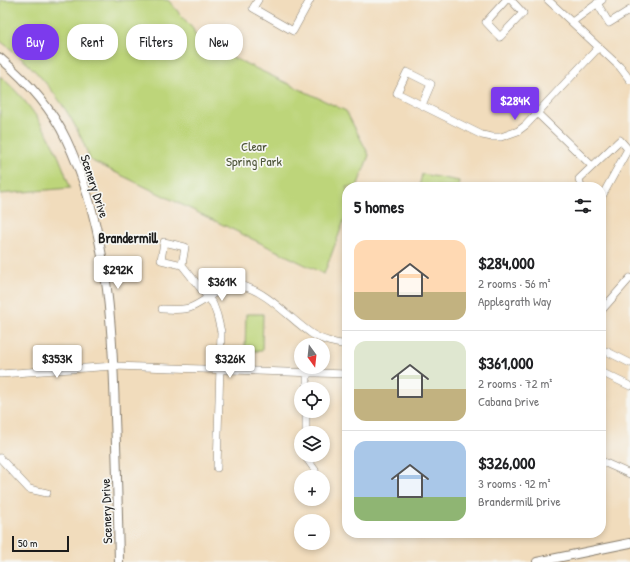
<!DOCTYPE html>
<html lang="en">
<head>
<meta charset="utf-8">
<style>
	:root { --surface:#fff; --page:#f6f6f6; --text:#202124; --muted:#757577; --line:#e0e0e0; --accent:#7c3aed }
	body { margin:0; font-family:"Patrick Hand",sans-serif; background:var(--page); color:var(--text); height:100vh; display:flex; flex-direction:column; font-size:15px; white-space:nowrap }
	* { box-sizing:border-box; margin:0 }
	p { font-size:13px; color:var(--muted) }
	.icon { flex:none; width:22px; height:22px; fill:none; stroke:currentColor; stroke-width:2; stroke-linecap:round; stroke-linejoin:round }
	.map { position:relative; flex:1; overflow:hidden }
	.drawer { position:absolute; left:342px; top:182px; width:264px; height:356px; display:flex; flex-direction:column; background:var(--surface); border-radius:16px; box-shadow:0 2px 6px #0003 }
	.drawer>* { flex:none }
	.banner { position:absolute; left:12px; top:24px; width:270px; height:36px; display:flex; gap:8px }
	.needle { width:26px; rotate:165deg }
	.fabs { position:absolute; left:294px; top:338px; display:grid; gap:8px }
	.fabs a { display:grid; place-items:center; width:36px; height:36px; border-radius:50%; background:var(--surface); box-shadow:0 2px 6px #0003; font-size:20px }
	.scale { position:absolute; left:12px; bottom:10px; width:57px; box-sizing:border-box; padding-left:4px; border:2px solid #1c1c1c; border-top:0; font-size:11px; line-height:14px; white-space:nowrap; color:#1c1c1c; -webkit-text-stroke:3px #f6f6f2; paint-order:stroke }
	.price { position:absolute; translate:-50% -34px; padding:0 9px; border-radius:4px; background:#fff; color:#222; font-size:13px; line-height:26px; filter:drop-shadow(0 1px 2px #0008) }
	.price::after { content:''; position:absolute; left:50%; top:24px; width:12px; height:9px; margin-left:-6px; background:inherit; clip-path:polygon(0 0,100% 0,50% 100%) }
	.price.current { background:var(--accent); color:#fff }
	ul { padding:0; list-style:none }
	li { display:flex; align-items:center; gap:12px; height:100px; padding:0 12px }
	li+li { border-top:1px solid var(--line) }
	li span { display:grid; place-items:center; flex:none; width:112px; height:80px; border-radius:12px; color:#555 }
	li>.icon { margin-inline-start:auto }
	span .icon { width:48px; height:48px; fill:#fffc; stroke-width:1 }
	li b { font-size:17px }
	h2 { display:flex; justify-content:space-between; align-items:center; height:48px; padding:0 12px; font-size:17px }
	.pill { padding:0 14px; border-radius:16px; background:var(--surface); box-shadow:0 2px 6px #0003; font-size:14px; line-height:36px }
	.pill.current { background:var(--accent); color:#fff }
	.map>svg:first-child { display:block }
</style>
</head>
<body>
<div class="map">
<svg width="630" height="562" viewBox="0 0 630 562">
	<rect width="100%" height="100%" fill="#f6f6f2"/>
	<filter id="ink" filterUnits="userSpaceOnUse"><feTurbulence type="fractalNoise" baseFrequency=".025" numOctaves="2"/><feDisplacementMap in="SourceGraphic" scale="8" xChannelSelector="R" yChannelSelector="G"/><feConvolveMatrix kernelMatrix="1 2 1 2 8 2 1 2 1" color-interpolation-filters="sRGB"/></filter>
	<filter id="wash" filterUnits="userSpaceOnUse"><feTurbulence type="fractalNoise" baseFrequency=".012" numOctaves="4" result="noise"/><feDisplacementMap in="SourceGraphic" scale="16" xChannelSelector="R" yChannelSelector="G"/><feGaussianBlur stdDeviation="0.9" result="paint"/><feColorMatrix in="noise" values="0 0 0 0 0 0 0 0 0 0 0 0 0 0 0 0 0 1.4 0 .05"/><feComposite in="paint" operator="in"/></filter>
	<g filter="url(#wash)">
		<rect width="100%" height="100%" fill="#f1dcbc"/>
		<path fill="#bdd57a" stroke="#6c784b" d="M0,0H168L193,29L198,41L346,111L369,155L357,187H347V213L324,274L90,160C74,113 41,70 0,41Z
			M0,76C35,106 57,145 70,188L0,194Z
			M422,174L459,181L458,187H419Z
			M246,314H263L262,351H245Z"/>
	</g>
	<g filter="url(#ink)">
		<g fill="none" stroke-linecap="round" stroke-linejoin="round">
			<g stroke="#867c6c" stroke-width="8">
				<path id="minor" d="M258,0L253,8L293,31L310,0
					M506,0L486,22L500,37L523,13L511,0
					M548,0L620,67L630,80
					M597,3L609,23L630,10
					M572,22L602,0
					M422,105L431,84L407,72L397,93L482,135L492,137H501L518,131L526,125L599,47
					M537,113L592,166
					M581,187L579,179L620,140L628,149L601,198
					M182,265L161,260L164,242L185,247L182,265L213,304L217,315L221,332L217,468
					M162,309C172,309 183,311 192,307C210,299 221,283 242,286C267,291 291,320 312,334C323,341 335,343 347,345
					M601,311L630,278
					M601,351H606L630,363
					M601,372L630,386
					M0,374L114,366L347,374
					M307,389V372
					M306,433V411
					M306,455L307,459L315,470
					M0,458L29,489L47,493
					M601,461L630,474"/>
			</g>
			<g stroke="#867c6c" stroke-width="10">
				<path id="tertiary" d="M0,58C27,81 51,107 66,139C107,225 113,324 115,417C117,465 118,514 119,562
					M537,562L630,543"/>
			</g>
			<use href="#minor" stroke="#fff" stroke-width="7"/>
			<use href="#tertiary" stroke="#fff" stroke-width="8"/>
		</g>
	</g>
	<g text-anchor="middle" stroke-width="3.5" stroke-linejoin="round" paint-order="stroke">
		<g font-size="13" fill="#4c5438" stroke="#f6f6f2">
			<text x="254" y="151">Clear<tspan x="254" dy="15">Spring Park</tspan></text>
		</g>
		<g font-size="13" fill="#1c1c1c" stroke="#f6f6f2">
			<text transform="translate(95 186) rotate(72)" y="5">Scenery Drive</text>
			<text transform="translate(106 511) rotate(-92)" y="5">Scenery Drive</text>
		</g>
		<g font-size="14" font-weight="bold" fill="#1c1c1c" stroke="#f6f6f2">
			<text x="128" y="243">Brandermill</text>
		</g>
	</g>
</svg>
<div class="fabs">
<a><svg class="needle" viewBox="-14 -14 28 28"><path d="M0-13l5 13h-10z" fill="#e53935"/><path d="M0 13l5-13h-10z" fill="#757577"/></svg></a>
<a><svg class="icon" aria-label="locate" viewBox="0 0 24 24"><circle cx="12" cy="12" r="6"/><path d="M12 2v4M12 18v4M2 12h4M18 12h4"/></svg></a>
<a><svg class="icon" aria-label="layers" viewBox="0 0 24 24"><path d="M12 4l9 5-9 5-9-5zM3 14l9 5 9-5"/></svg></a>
<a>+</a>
<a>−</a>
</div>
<div class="scale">50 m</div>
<b class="price current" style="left:515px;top:121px">$284K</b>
<b class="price" style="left:118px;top:290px">$292K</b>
<b class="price" style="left:222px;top:302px">$361K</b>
<b class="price" style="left:57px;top:379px">$353K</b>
<b class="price" style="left:230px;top:379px">$326K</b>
<div class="banner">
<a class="pill current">Buy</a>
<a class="pill">Rent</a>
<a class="pill">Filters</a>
<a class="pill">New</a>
</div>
<section class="drawer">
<h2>5 homes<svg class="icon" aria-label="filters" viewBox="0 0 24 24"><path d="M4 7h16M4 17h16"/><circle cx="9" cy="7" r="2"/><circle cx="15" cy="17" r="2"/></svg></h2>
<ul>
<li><span style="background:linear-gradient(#ffd9b3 65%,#c2b280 0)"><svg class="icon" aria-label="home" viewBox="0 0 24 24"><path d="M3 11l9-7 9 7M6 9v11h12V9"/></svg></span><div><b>$284,000</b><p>2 rooms · 56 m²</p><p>Applegrath Way</p></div></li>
<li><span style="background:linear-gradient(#dfe7d0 60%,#c2b280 0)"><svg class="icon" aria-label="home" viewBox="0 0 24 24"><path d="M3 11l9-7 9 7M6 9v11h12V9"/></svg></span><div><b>$361,000</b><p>2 rooms · 72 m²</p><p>Cabana Drive</p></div></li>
<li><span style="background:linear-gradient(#a9c7e8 70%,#8fb573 0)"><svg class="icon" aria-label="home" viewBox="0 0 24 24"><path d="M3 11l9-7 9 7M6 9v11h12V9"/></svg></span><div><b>$326,000</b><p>3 rooms · 92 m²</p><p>Brandermill Drive</p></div></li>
</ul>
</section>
</div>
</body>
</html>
